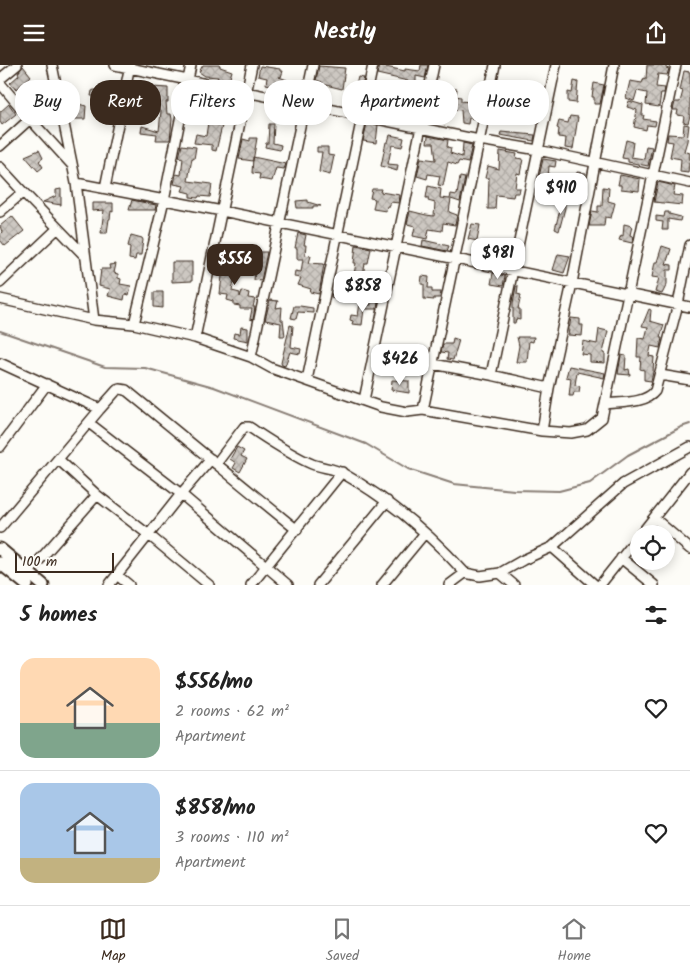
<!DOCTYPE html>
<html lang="en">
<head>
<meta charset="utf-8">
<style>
	:root { --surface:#fff; --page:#f6f6f6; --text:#222; --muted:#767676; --line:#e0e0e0; --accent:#3b2a1e }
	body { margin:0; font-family:Kalam,sans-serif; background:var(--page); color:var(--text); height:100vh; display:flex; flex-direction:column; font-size:19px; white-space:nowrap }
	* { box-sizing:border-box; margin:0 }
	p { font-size:16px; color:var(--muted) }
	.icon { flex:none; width:28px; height:28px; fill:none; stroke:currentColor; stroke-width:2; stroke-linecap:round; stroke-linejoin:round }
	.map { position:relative; height:520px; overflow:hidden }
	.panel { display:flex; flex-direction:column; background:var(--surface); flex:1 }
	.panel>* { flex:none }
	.hud { position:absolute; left:15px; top:15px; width:660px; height:45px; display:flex; gap:10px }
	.tools { position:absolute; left:630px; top:460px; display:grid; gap:10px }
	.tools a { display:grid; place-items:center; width:45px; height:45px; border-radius:50%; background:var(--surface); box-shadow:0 2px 12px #0003; font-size:25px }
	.scale { position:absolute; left:15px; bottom:12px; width:99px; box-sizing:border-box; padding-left:5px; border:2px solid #3b2a1e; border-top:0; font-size:14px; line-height:18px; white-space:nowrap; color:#3b2a1e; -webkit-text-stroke:4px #fdfcf7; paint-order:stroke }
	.price { position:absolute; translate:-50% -42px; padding:0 11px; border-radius:10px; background:#fff; color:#222; font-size:16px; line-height:32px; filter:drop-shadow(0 1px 2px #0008) }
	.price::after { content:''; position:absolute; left:50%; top:30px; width:15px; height:11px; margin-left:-8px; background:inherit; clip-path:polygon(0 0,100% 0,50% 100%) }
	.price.on { background:var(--accent); color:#fff }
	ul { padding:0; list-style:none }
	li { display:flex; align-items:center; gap:15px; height:125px; padding:0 20px }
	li+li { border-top:1px solid var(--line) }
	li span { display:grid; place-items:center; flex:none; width:140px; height:100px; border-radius:15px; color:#555 }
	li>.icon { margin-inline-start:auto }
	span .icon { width:60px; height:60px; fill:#fffc; stroke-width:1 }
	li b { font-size:21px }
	h2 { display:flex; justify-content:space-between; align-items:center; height:60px; padding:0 20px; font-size:21px }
	.chip { padding:0 18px; border-radius:20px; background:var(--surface); box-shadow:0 2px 12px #0003; font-size:18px; line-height:45px }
	.chip.on { background:var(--accent); color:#fff }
	header { display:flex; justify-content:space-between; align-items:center; height:65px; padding:0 20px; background:var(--accent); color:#fff; font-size:22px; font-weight:700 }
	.tabs { display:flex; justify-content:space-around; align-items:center; height:70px; border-top:1px solid var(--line); background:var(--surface); font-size:14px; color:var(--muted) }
	.tabs a { display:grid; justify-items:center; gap:2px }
	.tabs .on { color:var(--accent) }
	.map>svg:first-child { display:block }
</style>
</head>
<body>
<header><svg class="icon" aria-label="menu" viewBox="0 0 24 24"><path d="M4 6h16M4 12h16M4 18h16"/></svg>Nestly<svg class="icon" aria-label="share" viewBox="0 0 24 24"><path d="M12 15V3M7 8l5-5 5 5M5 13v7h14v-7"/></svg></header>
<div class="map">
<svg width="690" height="520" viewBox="0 0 690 520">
	<defs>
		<pattern id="building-cross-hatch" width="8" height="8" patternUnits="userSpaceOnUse" patternTransform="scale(1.25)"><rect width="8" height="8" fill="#cdc8c2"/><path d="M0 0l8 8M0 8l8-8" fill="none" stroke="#b1aca6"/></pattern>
	</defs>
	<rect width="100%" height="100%" fill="#fdfcf7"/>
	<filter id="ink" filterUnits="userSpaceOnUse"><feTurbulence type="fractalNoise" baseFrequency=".02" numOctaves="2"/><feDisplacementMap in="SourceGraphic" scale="10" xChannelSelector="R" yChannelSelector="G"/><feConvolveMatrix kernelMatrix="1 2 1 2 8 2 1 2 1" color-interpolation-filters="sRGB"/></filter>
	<g filter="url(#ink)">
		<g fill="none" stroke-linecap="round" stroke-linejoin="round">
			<path stroke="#887d74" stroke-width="2" d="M0,266L105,302L145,303L214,322L366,379L408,404L454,419L514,425L559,426L590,418L628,390L681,362L690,359"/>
		</g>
		<path fill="url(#building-cross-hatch)" stroke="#3b2a1e" d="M203,0H220V2L232,6L229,16L217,14L218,12L205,11L199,7Z
			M379,0H386V2L405,6V4L420,6L421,0H428L425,13L416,11V22H411L409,31L416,33L411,52L393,45L397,29L393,28L394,20L407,21L408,16L377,9Z
			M647,0H666V3L669,4L667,10L658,9L656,22L665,23L664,28H661L659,42L646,40L647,28L637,26L634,36L626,33L630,16L642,18L644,13L646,14Z
			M23,1L31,11L17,24L10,18L19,10L18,8Z
			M260,1L280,4V6H283L281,12H279L287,15L286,24L266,19L267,13L258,11Z
			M319,1L345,3L342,24L322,19V17L316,15Z
			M684,6L690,7V51L688,58L683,57L684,51L677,50L678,45H673L675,37H680L683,26L680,25Z
			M358,12L364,13L360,31L348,27L350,22L355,24Z
			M574,16L578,17L576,38L568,37V27L572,28Z
			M594,18L604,20L600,39H594V32H592Z
			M512,21H517V32L531,35V32L539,33L538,37H542L540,44L510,41Z
			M132,22H144L135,56L125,55Z
			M152,22L168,23V37H166L167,49H171L172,54L170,75H156L157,69L141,67L142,61L159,66L161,46H152L154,29H152Z
			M445,23L457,24L456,31L461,32V36L470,37L474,24L479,25L474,45L479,46L477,54L469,53L468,59L462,58L461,45L444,43L445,33H443Z
			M94,25L102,26L101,29L108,30V39L94,38L95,31H91L92,26Z
			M200,32H219V46H216L214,59L222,61L216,86L212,85V80L194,78L196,69L206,71L208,57H206L207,39L198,37Z
			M67,36L86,41L85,54H74L73,48H68Z
			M629,36L643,40L642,50H644L643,54L656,56L655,61L647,60L646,65L634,62L637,45L627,42Z
			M9,39L16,49L2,60L0,57V47Z
			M53,43L55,55L42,58L41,57L45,53L44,46Z
			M570,51L578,52L573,84L565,83L566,73L558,72L559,64L557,63L559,56L568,58Z
			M367,58L378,60L376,78L363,76Z
			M269,59H274L273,78L281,80L280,85L265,82L266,78H268Z
			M684,59L689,60L687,76L684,86L690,88L688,108L680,107L681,94L670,92L673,77L667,76L668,69L683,70Z
			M501,67L535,70L534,76L500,70Z
			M390,70L404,73L402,82L392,80L388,99L398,100L397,106L381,101L386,77H388Z
			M428,71L448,75L447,82L451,83L450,88L462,92L463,78L472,80L468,98L459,96L457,100L448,97L443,121L438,120L440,111L428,109L427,114L417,111L421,93L436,95L434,78H427Z
			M250,73H257L253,96L239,94L243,74L250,76Z
			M626,75L633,77L631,92L644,94L646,81L652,82L648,101L628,97V94L622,93Z
			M182,80L196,82L194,94L192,93L188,116L212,119L210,132L199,131L198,133L190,132V128L182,126L184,121L174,119L176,109L181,110L183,93L179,92Z
			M317,82H328V90L334,91L330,110L319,107L322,87H317Z
			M39,85L43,93L39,96L43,102L38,106L25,91Z
			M500,86L517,89L516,93L523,94L520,109L517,108L515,123H520L519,128H514L513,132L496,130L495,144H488L489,113H485L488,101L499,104Z
			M253,92L286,99L284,104L276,103L272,116L259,114L260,109L252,108Z
			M543,94L556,96L555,102L549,101L548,114L539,112Z
			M577,107L586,108L583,127L574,126L575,120H570V114L576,115Z
			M620,110L640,114L639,126L621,124V120H618Z
			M460,112L465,113L460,137L451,134L449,147L457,150L455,160L443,158L442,166L429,164L427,174L413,171L415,161L407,159L410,146L426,150L434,151L435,138L428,136L429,133H426L428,121L441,124L440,133L450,134L451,129L457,130Z
			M658,117L675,121L673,130L683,131L682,140L654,137Z
			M603,122L609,123L608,136L615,138L611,153L605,152L604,161H589L592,146L598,147V141H602Z
			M61,124V140L43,137L56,131V125Z
			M372,124H381L380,127L400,130L399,138L390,137V141H387L386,146L373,144L375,134L370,133Z
			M563,133H565V143L559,166L555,164Z
			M132,135L156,140L155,145H129Z
			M308,135V137L321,141H313V143H297L296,136Z
			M92,138H113V147L111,146L110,154H109L107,168H101L104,145L92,146Z
			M665,147H669V149L681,152L680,156L668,154V165H662L663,157L656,156V151L664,152Z
			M12,151L24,166L5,181L0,175V169L2,167L0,161Z
			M472,159L480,160L477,176L468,174Z
			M624,159L632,161L630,170L634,172L632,178L619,175L621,170L623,171Z
			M298,168L306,170L304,180H306L305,190L311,191L309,198L324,199L319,229L310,227L311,224L298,220L301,213L294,212L295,206L301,207L303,194H297V183H295Z
			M131,170L142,173L143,175L141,190H136L135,195L129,194L130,182L128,181Z
			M423,175L449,181L447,186L422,181Z
			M356,180L371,183L368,198H365L363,212L358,211L356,223H362L360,234L346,232V236L331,232L332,228L338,229L339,225L342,226L344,208L354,209L356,198H354Z
			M662,181L671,184L666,199L672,200V205H667V219L662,229L655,227L659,213L652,212L655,197H657Z
			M260,187H267L261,216L254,215L255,204L251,202L254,195L259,196Z
			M558,189L570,191L564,208L553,205Z
			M237,191L238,208H233L234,216L232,226L240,228V232L242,226L249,228L248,233L255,234L253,242H255L253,255L250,254L252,244H240V241L234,240V237L227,235L228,230L220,229L224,192Z
			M172,197H192V216L172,217Z
			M116,199L114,208L118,209V213L121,214L120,219L131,221L129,230L125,229L124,235L108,231L110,224L99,221L101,204H110L109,200Z
			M493,208L505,211L503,221L491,219Z
			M422,211L429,212L428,223H432V227H441L440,233H434V235L424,234V219H421Z
			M516,221H518L517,229L521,230L518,244H520V255L516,254L515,258H513V238Z
			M154,227H163V243L154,242Z
			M270,235L278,236L276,243L282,242L281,255H283L285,271H280L281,258L265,255Z
			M370,237H378L377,244H364L362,260L352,259L353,256L350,255L351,250L358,251L360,238L371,240Z
			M294,241H300L313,243V248L298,247L296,254L291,253Z
			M649,244L651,245L650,256L664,260L660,273H662L660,283L651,281L649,291L654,292L653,307L651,316L644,315V305L640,304L641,292H637L638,273L645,274L648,262L642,261Z
			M571,253L580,254V260H583L582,271L568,270Z
			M290,260L293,261L291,282L301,284L300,289L290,287L285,301L282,300L281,298Z
			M241,262L248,263V276L233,273L234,268L240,269Z
			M599,264L608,266L603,288L605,289V298L590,297V290L581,289L583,276L597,279Z
			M517,272H534L533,277L529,276L527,297H516L519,281Z
			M453,273L459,275L453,295L447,294L448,288L441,287L443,279H452Z
			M399,287L408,289L406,304L389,301L390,295L397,296Z
			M621,290L626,291L625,305L629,304L630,310L618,309Z
			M569,301L605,308L604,313L577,307L575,320L580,321L579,327H574L573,331H569L571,313L566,312Z
			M392,315L409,316V328L391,325Z
			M237,382L244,386L241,391L247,394L240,407L233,403L236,398L230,394Z"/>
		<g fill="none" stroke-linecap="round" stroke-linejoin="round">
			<g stroke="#3b2a1e" stroke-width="12">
				<path id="minor" d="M52,0L76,118L94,255L134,259L195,273L251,292L271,303L381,342L407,347L423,345L542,366L571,368L587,365L602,353L676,0
					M115,0L479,75L538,85L690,118
					M0,14L17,0
					M0,18L30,54L72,100
					M0,81L30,54
					M0,102L23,127
					M76,118L222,146L690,242
					M105,123L130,0
					M0,147L23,127L84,190
					M0,218L58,163
					M0,234L94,255
					M134,259L164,135L191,0
					M195,273L252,0
					M251,292L313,0
					M0,298L100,344
					M433,299L491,310L549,323
					M491,310L556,0
					M660,310L690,315
					M307,315L373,0
					M364,335L434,0
					M605,339C621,337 645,339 655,326L678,239L690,180
					M423,345L495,0
					M89,358L181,429L288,520
					M542,366L549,323L572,218L614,0
					M0,382L47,319
					M216,399L244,362H249C269,375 289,389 312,399C322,403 335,403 344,409C390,435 430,469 465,508
					M97,430L149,470L209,520
					M654,453L690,484
					M0,463L100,344L117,325L120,324L126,325L297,465
					M641,469L690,407
					M552,482L595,520
					M621,493L654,520
					M28,508L97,430L58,394
					M500,508L514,520
					M117,510L129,520
					M109,520L181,429L211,394
					M251,520L342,407
					M318,520L387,436
					M382,520L425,468
					M449,520L465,508L480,511L500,508L523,495L552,482L623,419L690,382
					M600,520L639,471"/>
			</g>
			<g stroke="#3b2a1e" stroke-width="15">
				<path id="major" d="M0,484L43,520
					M0,498L27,520"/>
			</g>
			<use href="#minor" stroke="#fdfcf7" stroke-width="9"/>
			<use href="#major" stroke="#fdfcf7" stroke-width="11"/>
		</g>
	</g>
</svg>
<div class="tools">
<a><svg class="icon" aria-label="locate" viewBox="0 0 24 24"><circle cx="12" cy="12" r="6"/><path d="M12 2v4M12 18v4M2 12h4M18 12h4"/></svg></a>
</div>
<div class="scale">100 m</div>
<b class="price" style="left:561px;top:150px">$910</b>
<b class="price" style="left:498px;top:215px">$981</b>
<b class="price on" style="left:235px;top:221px">$556</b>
<b class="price" style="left:363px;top:248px">$858</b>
<b class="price" style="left:400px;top:321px">$426</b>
<div class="hud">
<a class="chip">Buy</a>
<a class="chip on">Rent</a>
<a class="chip">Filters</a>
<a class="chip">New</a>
<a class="chip">Apartment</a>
<a class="chip">House</a>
</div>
</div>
<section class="panel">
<h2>5 homes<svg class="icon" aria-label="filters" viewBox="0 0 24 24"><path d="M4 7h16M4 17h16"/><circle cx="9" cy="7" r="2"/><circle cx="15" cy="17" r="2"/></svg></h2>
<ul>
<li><span style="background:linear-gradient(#ffd9b3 65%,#7fa58c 0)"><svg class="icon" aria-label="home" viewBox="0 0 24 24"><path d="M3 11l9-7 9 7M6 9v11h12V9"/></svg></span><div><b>$556/mo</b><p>2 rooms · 62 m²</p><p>Apartment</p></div><svg class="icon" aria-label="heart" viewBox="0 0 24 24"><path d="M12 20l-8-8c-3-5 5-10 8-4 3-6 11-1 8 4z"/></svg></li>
<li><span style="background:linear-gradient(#a9c7e8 75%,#c2b280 0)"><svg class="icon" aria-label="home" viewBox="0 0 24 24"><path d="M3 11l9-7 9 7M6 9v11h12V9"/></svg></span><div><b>$858/mo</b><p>3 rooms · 110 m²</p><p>Apartment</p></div><svg class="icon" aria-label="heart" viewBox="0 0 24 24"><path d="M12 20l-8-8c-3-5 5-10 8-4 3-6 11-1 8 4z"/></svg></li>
</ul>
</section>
<nav class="tabs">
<a class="on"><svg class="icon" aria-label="map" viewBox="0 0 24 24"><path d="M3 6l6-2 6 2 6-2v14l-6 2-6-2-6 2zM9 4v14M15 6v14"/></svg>Map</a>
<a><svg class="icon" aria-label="saved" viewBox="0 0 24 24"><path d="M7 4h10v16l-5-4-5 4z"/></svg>Saved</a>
<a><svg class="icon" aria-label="home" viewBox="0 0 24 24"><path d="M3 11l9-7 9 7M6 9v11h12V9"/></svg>Home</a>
</nav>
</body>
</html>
